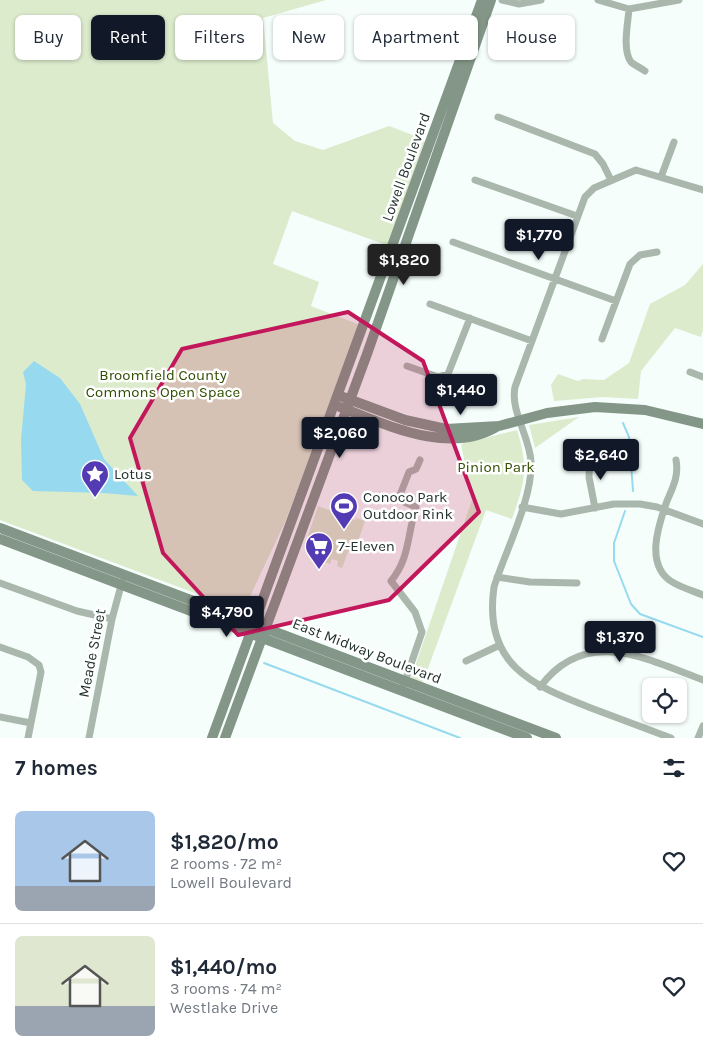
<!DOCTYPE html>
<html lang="en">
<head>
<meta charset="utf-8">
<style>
	:root { --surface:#fff; --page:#f2f2f3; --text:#1f2937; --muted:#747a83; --line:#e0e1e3; --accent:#111827 }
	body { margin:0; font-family:Karla,sans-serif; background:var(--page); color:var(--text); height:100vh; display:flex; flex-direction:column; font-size:19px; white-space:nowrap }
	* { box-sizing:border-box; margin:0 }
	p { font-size:16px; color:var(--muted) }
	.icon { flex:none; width:28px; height:28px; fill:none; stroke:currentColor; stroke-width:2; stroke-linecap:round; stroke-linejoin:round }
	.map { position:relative; height:738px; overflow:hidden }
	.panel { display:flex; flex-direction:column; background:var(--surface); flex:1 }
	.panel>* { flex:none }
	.banner { position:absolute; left:15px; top:15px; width:674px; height:45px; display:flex; gap:10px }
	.buttons { position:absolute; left:642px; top:678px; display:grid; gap:10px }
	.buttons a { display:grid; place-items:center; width:45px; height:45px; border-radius:8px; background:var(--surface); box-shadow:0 1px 4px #0004; font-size:25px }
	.price { position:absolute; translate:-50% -42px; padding:0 11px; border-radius:5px; background:var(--accent); color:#fff; font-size:16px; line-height:32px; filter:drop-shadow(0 1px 2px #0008) }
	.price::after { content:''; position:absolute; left:50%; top:30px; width:15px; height:11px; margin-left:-8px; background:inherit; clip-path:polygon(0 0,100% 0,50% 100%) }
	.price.on { background:#222; color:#fff }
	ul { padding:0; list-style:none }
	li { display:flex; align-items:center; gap:15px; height:125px; padding:0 15px }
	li+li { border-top:1px solid var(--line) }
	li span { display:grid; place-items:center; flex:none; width:140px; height:100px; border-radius:8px; color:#555 }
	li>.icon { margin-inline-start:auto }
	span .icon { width:60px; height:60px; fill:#fffc; stroke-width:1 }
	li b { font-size:21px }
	h2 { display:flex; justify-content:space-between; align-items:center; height:60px; padding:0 15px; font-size:21px }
	.chip { padding:0 18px; border-radius:8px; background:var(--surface); box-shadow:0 1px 4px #0004; font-size:18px; line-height:45px }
	.chip.on { background:var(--accent); color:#fff }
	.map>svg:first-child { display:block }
</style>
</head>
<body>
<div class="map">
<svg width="703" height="738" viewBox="0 0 703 738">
	<rect width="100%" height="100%" fill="#f5fefb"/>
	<path fill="#dbebcc" d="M0,0H326L263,18L273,123L295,141L323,150L389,126L423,139L426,144L389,246L292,211L273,264L319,282L311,306L360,325L285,522L244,609L240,610L0,520Z
		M703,264V330L701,337L675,328L641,371L638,399L603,397L554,401L551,385L558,374L578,381L583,379L604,380L629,363L650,304L685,285Z
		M579,417L535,448L529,425Z
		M517,430C529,469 525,481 512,519L486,510L423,682L411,678L472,500L461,444Z
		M318,506L355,520L356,518L365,521L354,553L348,552L342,568L337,566L338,561L332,559L330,564L308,556L312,538L308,536Z"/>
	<path fill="#97daef" d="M34,361L60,378L80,404L104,459L138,496L103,493L33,491L22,480L21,440L26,384L23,372Z"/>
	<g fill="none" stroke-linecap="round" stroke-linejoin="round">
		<path stroke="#97daef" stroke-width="2" d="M623,423L629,437L633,491
			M625,511L614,543V561L631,604L640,614L703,637
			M264,663L460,738"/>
		<path stroke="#aab7ad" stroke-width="7" d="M502,0L519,4L541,0
			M598,0L629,9L679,0
			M629,9C628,23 622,50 631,62C634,65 641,68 645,71
			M498,117L595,154L603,164L611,180
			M661,177L674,142
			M475,180L577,216
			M453,242L616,301
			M430,304L532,341
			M602,339L630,264L640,255L657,252
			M407,366L438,377L448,374L470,318
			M690,372L703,377
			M590,455L589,477L595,508
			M676,460C679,476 673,487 667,501C658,526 644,567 674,583C683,588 693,591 703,595
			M522,507L561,514L614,504H640L657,507L703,524
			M497,577L530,582L577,583
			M0,583L77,611L112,619
			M0,647L28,657L39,665L41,672L28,738
			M466,661L500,645
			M540,687C585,626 645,658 703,680
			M402,690L422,632L415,612L391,581C410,558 407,535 416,507L404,502L400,495L409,472L416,469L420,460
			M0,717L31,723
			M89,738L112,619L122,582
			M671,738C644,728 618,718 591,708C531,685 483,664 494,587C505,552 533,498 531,462C530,437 510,411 515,387L585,197L594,188L636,170L703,190
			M698,738L703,726"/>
		<path stroke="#839687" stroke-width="10" d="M343,397L405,420L446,429L499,426L547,413L595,407L645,410L703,424
			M340,407C387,425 450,456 498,426
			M0,528L556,738
			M0,539L527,738
			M212,738L482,0
			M225,738L367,354L491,0"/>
	</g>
	<path fill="#c2185b" fill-opacity="0.2" stroke="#c2185b" stroke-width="4" stroke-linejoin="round" d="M348,312L423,361L479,512L389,600L238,635L163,553L130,438L182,349Z"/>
	<defs>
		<g id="sight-pin" transform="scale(1.4375)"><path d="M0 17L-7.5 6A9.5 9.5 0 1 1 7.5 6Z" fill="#523bb3" stroke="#fff"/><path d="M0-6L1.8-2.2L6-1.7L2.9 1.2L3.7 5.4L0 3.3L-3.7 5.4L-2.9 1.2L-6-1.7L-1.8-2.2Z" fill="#fff"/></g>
		<g id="stadium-pin" transform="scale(1.4375)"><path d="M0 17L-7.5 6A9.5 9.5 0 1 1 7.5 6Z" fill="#523bb3" stroke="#fff"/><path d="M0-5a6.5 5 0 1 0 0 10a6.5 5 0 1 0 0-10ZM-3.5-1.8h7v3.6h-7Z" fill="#fff"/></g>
		<g id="supermarket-pin" transform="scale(1.4375)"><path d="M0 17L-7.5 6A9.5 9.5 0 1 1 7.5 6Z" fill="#523bb3" stroke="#fff"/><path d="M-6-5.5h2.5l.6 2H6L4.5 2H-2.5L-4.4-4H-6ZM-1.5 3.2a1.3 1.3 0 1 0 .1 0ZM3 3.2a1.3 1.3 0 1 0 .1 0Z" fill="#fff"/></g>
	</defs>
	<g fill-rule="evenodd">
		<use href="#sight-pin" x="95" y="474"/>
		<use href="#stadium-pin" x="344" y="506"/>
		<use href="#supermarket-pin" x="319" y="546"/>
	</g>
	<g text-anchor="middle" stroke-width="5" stroke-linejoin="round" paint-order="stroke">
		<g font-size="15" fill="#22322e" stroke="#fff">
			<text transform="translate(406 167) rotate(-70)" y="5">Lowell Boulevard</text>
			<text transform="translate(367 651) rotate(21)" y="5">East Midway Boulevard</text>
			<text transform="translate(92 653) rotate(-79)" y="5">Meade Street</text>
		</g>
		<g font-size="15" fill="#304d00" stroke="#fff">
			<text x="163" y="380">Broomfield County<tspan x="163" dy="17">Commons Open Space</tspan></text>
			<text x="496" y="472">Pinion Park</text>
		</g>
		<g font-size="15" fill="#22322e" stroke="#fff" text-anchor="start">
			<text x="114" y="479">Lotus</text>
			<text x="363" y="502">Conoco Park<tspan x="363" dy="17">Outdoor Rink</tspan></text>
			<text x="338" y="551">7-Eleven</text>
		</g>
	</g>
</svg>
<div class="buttons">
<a><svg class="icon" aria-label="locate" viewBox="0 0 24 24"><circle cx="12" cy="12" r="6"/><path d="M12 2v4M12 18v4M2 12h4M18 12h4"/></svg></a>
</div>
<b class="price" style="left:539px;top:261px">$1,770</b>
<b class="price on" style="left:404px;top:286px">$1,820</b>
<b class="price" style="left:461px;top:416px">$1,440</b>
<b class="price" style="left:340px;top:459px">$2,060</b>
<b class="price" style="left:601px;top:481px">$2,640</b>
<b class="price" style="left:227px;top:638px">$4,790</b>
<b class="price" style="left:620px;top:663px">$1,370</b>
<div class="banner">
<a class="chip">Buy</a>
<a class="chip on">Rent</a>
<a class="chip">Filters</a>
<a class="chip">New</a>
<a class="chip">Apartment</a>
<a class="chip">House</a>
</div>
</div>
<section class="panel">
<h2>7 homes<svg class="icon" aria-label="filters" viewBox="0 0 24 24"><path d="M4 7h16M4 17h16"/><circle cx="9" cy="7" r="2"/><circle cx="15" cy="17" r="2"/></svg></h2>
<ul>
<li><span style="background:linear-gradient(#a9c7e8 75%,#9aa5b1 0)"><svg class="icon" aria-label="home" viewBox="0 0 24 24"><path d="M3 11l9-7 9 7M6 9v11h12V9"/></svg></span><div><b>$1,820/mo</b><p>2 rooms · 72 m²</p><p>Lowell Boulevard</p></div><svg class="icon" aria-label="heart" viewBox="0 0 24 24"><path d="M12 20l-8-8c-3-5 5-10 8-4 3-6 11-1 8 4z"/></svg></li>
<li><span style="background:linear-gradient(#dfe7d0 70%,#9aa5b1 0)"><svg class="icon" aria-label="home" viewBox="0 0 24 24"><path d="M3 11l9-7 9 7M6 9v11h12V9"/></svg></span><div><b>$1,440/mo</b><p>3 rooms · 74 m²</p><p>Westlake Drive</p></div><svg class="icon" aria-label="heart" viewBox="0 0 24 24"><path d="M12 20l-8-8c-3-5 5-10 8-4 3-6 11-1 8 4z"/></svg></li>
</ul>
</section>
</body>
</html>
